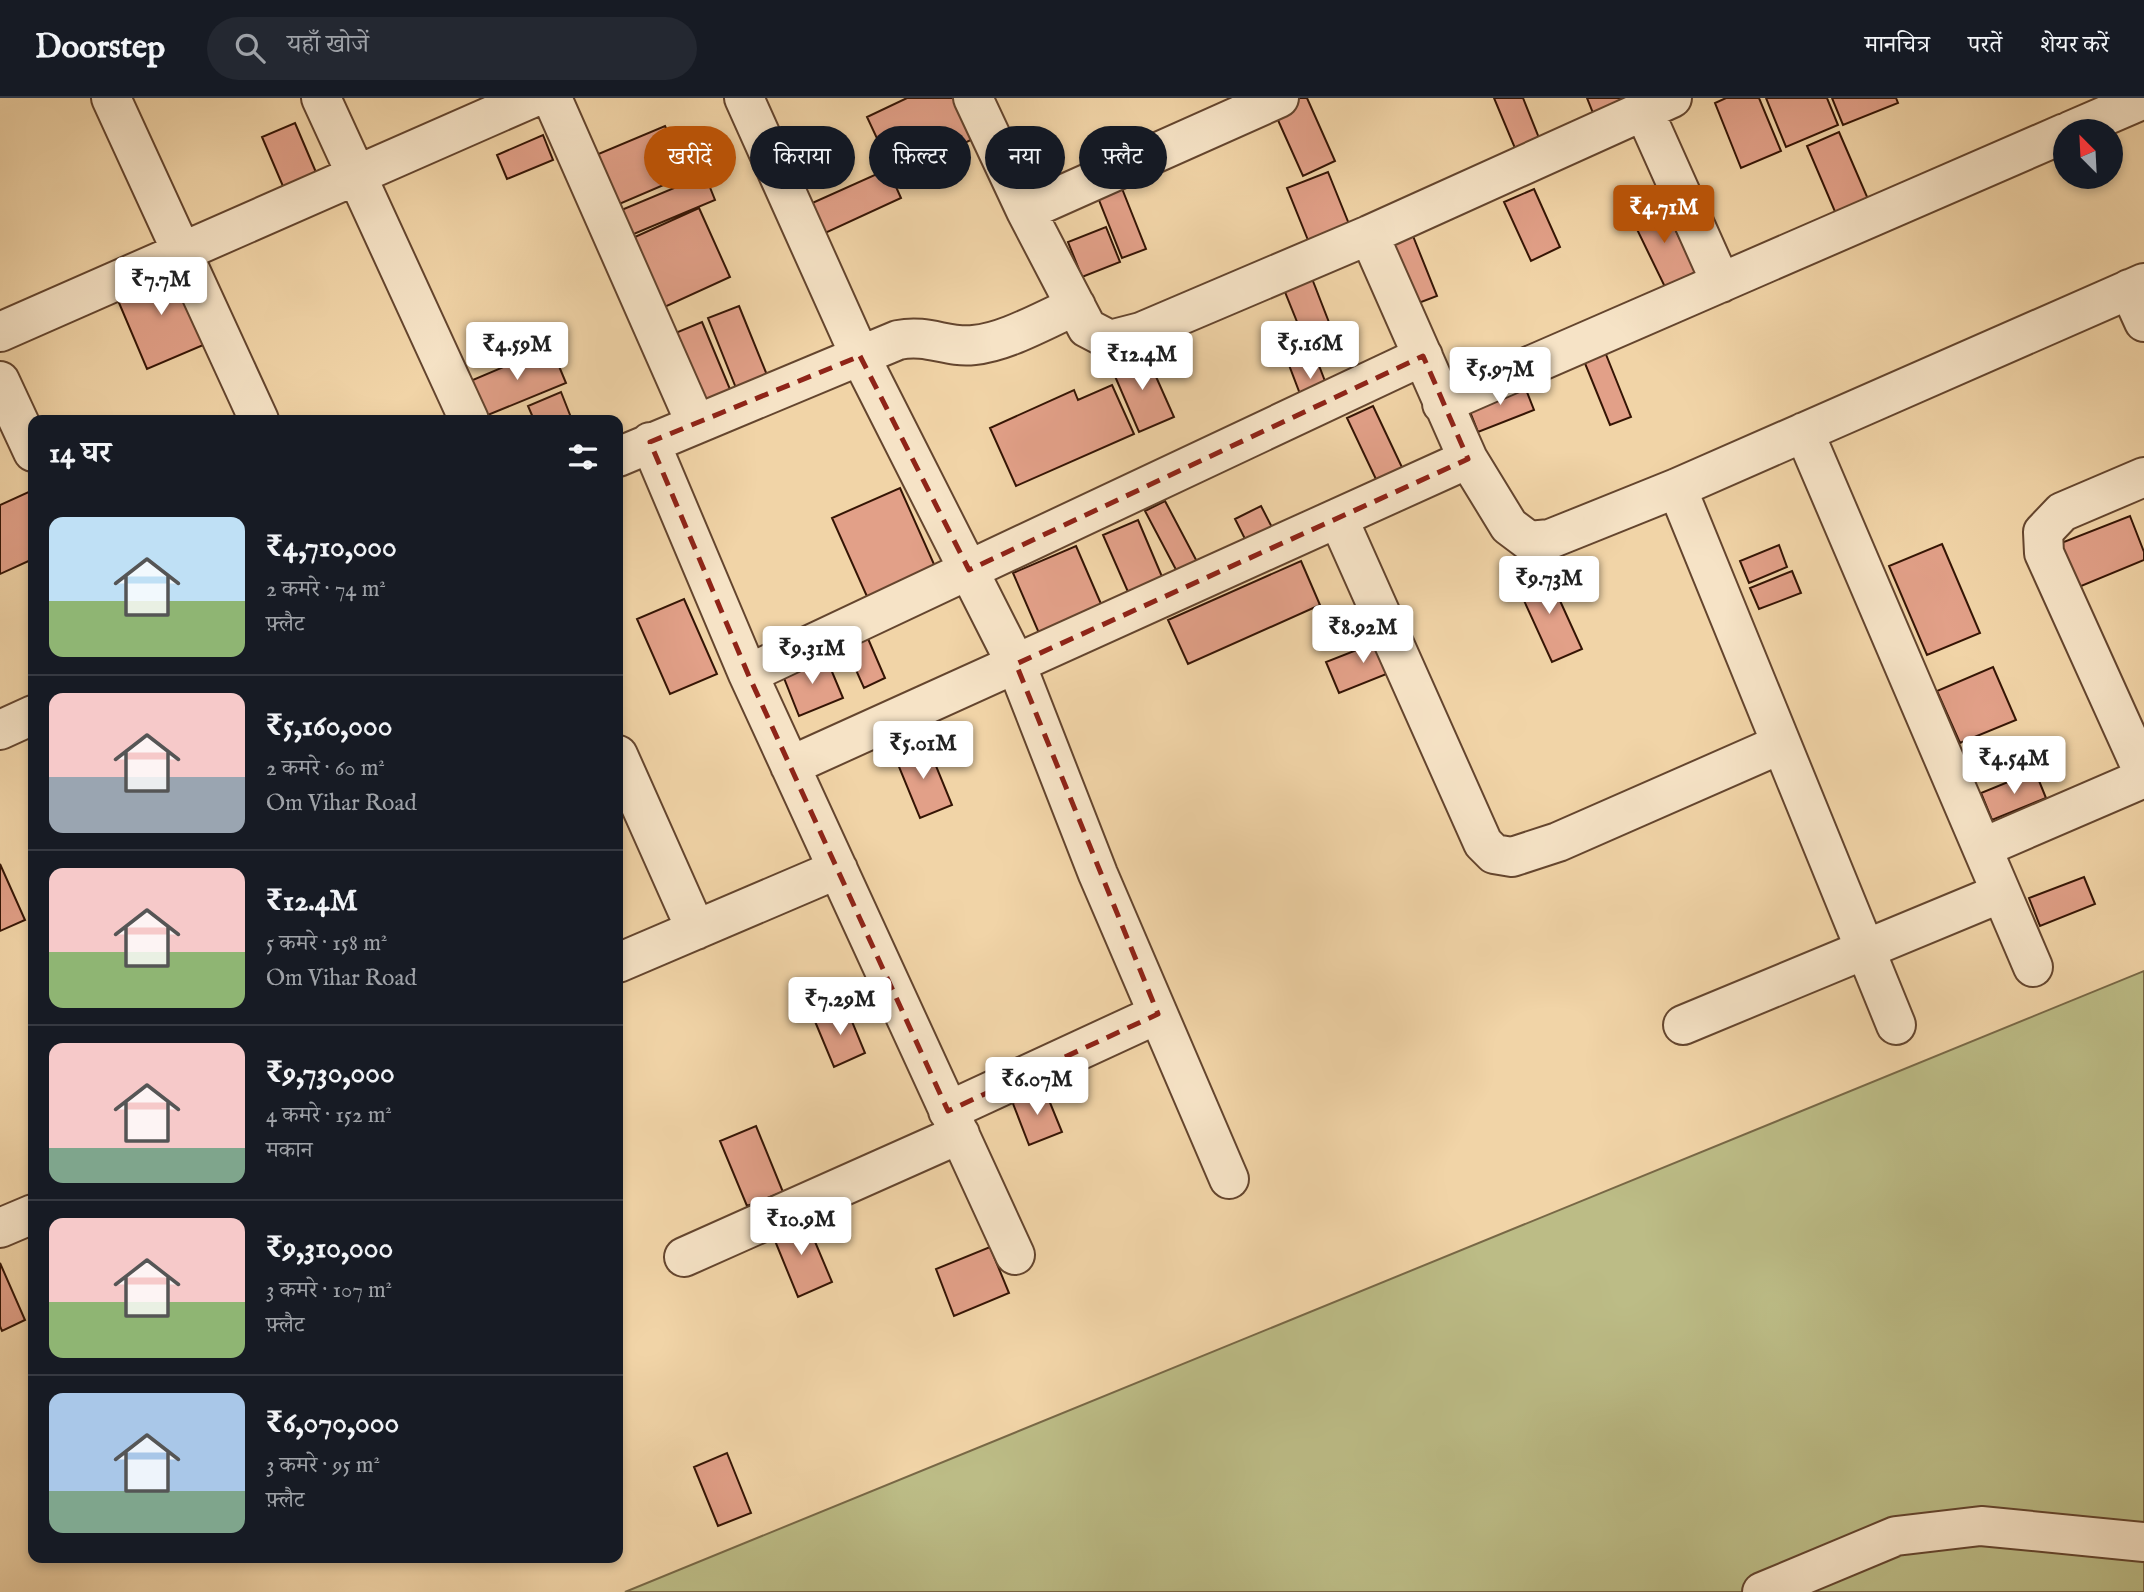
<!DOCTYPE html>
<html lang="hi">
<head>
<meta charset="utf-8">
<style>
	:root { --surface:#171b24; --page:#242831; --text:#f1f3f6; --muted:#9ea1a6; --line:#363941; --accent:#b45309 }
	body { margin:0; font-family:"IM FELL English","Noto Serif Devanagari",serif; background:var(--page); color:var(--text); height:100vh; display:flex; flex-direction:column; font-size:26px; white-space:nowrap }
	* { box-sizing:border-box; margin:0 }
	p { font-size:23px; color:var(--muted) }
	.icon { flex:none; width:38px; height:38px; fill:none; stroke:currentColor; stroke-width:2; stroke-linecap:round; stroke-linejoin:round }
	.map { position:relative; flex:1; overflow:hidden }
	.side { position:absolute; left:28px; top:317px; width:595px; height:1148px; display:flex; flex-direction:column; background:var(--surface); border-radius:14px; box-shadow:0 4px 10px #0003 }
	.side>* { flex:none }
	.hud { position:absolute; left:644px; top:28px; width:665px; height:63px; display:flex; gap:14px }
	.needle { width:46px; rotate:336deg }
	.fabs { position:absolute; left:2053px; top:21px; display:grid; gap:14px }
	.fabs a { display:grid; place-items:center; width:70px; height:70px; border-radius:50%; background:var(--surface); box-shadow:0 4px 10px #0003; font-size:35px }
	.price { position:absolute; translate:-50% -60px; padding:0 16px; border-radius:7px; background:#fff; color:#222; font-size:23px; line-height:46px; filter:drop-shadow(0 2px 4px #0008) }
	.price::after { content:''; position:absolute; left:50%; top:42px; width:21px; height:16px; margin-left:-10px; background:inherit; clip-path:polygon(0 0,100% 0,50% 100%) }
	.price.current { background:var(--accent); color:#fff }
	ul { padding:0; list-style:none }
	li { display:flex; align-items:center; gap:21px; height:175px; padding:0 21px }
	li+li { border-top:2px solid var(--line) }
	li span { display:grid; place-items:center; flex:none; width:196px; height:140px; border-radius:14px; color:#555 }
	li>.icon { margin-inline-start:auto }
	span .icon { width:84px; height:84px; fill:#fffc; stroke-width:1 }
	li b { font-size:30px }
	h2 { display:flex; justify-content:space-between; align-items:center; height:84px; padding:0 21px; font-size:30px }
	.pill { padding:0 24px; border-radius:32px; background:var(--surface); box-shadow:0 4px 10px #0003; font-size:24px; line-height:63px }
	.pill.current { background:var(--accent); color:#fff }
	header { display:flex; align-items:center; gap:42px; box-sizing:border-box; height:98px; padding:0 35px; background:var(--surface); border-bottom:2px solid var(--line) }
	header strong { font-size:33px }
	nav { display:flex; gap:38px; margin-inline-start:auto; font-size:24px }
	.search { width:490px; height:63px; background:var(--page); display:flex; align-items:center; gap:18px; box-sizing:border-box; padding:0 24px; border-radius:38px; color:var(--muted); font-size:26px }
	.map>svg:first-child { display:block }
</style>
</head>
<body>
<header>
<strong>Doorstep</strong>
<div class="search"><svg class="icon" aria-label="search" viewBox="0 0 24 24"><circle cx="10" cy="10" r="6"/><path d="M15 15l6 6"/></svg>यहाँ खोजें</div>
<nav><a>मानचित्र</a><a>परतें</a><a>शेयर करें</a></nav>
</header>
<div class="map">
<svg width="2144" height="1494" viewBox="0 0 2144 1494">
	<rect width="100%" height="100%" fill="#f1d4a7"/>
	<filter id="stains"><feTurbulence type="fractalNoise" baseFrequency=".00286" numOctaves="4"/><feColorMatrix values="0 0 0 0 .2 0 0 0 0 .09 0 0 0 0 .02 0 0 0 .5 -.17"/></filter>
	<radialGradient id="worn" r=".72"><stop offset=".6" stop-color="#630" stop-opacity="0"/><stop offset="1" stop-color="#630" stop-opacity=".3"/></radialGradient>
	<path fill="#bcbc86" stroke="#786846" stroke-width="2" d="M2144,873V1494H625Z"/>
	<path fill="#e2a088" stroke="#351505" stroke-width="2" d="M907,0H964L981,37L895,79L867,19Z
		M1299,0H1307L1335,63L1303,78L1273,11Z
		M1494,0H1523L1541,45L1517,55Z
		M1587,0H1656L1597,25Z
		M1726,0H1759L1781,53L1741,70L1715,5Z
		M1766,0H1827L1838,27L1786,49Z
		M1832,0H1896L1898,5L1843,27Z
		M295,25L321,86L288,100L262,39Z
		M665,28L687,77L617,107L596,57Z
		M1839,34L1868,101L1836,116L1807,48Z
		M543,37L553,62L507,81L497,57Z
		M888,71L901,100L823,136L810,106Z
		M1328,74L1353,136L1312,152L1287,90Z
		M705,77L715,102L629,138L619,113Z
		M1119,83L1146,151L1122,160L1095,92Z
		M1534,91L1560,149L1531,163L1504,104Z
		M1663,106L1696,174L1665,189L1632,121Z
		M699,110L730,179L658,212L626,143Z
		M1106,129L1120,164L1082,179L1068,144Z
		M1413,138L1437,198L1416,206L1392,146Z
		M175,167L208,245L147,271L114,193Z
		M1311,178L1337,245L1310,256L1283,189Z
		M739,208L767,277L736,290L708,220Z
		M702,224L732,296L703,308L673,236Z
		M551,249L566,285L483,319L468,284Z
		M1603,249L1631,319L1610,327L1582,258Z
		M1145,254L1174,319L1139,334L1111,269Z
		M1315,257L1331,299L1305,309L1289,267Z
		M1523,284L1534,312L1478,334L1467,306Z
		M1112,287L1134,336L1016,388L990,330L1074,292L1078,302Z
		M561,294L572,322H534L528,308Z
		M1373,308L1408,382L1382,394L1347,320Z
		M900,390L937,473L869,503L832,420Z
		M33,392V461L0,476V407Z
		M1165,403L1203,475L1183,485L1145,413Z
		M1261,408L1277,439L1250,451L1235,421Z
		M2130,418L2144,454V462L2074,491L2056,447Z
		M1138,422L1166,488L1132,503L1103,437Z
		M1942,446L1980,535L1927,557L1889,468Z
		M1779,447L1787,469L1749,485L1740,463Z
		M1076,448L1108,522L1045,549L1013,475Z
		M1301,463L1320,507L1188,566L1168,522Z
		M1546,472L1582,551L1552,564L1516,485Z
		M1792,473L1801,495L1759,511L1750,490Z
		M684,501L717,576L670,596L637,521Z
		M866,536L885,580L864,590L844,545Z
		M1387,540L1399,571L1339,595L1326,564Z
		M825,557L843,600L799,618L782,575Z
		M1993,569L2016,622L1960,645L1937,593Z
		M927,646L952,707L920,720L895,659Z
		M2035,673L2046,700L1992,722L1981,695Z
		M0,766L25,822L0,833Z
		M2084,779L2095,806L2040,828L2029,800Z
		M846,909L865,955L834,969L814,921Z
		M1044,990L1062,1034L1029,1047L1012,1003Z
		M756,1028L783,1094L747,1108L720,1043Z
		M805,1120L832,1184L798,1199L771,1133Z
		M990,1149L1009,1195L954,1218L936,1171Z
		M0,1165L25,1222L2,1233L0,1228Z
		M727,1355L751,1415L718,1428L694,1369Z"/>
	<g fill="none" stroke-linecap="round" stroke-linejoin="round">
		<g stroke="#64452e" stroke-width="42">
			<path id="minor" d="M111,0L259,322
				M321,0L469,322
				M552,0L696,326
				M744,0L860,258L1016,566L1098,776L1229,1081
				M973,0L1026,113L1087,230L1110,242L1141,234L1369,137L1672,0
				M1644,13L1721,185
				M2070,33L2144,1
				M1026,113L1279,0
				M1369,137L1468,361L1509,428L1529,443L1550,441L1677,390L2144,185
				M2129,191L2144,224
				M0,234L532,0
				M0,283L33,354
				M1442,306L2065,35
				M1804,334L2033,869
				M650,344L748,576L1015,1157
				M618,359L898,242C929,236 946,250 974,247C1007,244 1045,221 1076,208
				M2144,379L2062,414L2043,434L2044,455L2144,676
				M1677,390L1896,927
				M1338,420L1483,745L1494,756L1512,759L1558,744L1781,646
				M748,576L1423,258
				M0,632L33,617
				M618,657L696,832
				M790,668L1468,361
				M1982,750L2144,680
				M618,865L838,771
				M1683,927L2001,795
				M948,1013L1158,916
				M0,1130L33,1116
				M684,1159L960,1036
				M1762,1494L1896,1438L1981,1428L2144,1444"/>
		</g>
		<use href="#minor" stroke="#f6e3c6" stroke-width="38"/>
	</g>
	<path fill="none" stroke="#8f2418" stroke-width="5" stroke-dasharray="14 9" stroke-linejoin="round" d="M860,258L969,472L1423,258L1468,361L1016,566L1158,916L948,1013L748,576L650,344Z"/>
	<rect width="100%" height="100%" filter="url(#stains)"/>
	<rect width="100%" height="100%" fill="url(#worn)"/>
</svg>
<div class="fabs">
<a><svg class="needle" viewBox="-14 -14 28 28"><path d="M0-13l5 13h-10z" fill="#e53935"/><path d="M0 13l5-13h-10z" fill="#9ea1a6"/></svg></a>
</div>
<b class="price current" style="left:1664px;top:147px">₹4.71M</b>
<b class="price" style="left:161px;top:219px">₹7.7M</b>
<b class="price" style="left:1310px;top:283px">₹5.16M</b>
<b class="price" style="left:517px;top:284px">₹4.59M</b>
<b class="price" style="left:1142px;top:294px">₹12.4M</b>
<b class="price" style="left:1500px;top:309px">₹5.97M</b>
<b class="price" style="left:1549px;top:518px">₹9.73M</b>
<b class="price" style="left:1363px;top:567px">₹8.92M</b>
<b class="price" style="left:812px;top:588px">₹9.31M</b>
<b class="price" style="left:923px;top:683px">₹5.01M</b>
<b class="price" style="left:2014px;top:698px">₹4.54M</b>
<b class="price" style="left:840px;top:939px">₹7.29M</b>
<b class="price" style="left:1037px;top:1019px">₹6.07M</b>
<b class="price" style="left:801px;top:1159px">₹10.9M</b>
<div class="hud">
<a class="pill current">खरीदें</a>
<a class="pill">किराया</a>
<a class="pill">फ़िल्टर</a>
<a class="pill">नया</a>
<a class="pill">फ़्लैट</a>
</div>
<section class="side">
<h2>14 घर<svg class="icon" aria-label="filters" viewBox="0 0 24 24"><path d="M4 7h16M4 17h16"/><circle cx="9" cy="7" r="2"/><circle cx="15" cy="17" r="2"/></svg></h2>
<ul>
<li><span style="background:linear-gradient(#bfe0f5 60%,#8fb573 0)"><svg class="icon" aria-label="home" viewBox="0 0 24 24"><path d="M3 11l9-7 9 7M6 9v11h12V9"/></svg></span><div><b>₹4,710,000</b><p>2 कमरे · 74 m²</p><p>फ़्लैट</p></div></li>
<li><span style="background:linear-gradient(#f6c9c9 60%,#9aa5b1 0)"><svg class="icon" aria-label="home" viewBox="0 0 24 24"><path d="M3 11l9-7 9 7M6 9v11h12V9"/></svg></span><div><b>₹5,160,000</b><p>2 कमरे · 60 m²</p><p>Om Vihar Road</p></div></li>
<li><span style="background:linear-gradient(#f6c9c9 60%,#8fb573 0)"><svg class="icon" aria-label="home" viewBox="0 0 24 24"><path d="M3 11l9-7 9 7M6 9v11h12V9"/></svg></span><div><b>₹12.4M</b><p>5 कमरे · 158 m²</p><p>Om Vihar Road</p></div></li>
<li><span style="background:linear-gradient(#f6c9c9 75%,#7fa58c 0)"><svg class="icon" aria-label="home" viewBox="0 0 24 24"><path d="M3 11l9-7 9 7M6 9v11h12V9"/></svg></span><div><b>₹9,730,000</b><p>4 कमरे · 152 m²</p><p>मकान</p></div></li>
<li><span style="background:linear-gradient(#f6c9c9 60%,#8fb573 0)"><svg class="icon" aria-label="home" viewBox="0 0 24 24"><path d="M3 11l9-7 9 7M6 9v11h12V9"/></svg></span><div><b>₹9,310,000</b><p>3 कमरे · 107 m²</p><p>फ़्लैट</p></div></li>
<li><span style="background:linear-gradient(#a9c7e8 70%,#7fa58c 0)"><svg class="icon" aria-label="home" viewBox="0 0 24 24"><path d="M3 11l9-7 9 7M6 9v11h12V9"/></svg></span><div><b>₹6,070,000</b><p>3 कमरे · 95 m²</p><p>फ़्लैट</p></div></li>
</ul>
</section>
</div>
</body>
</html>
